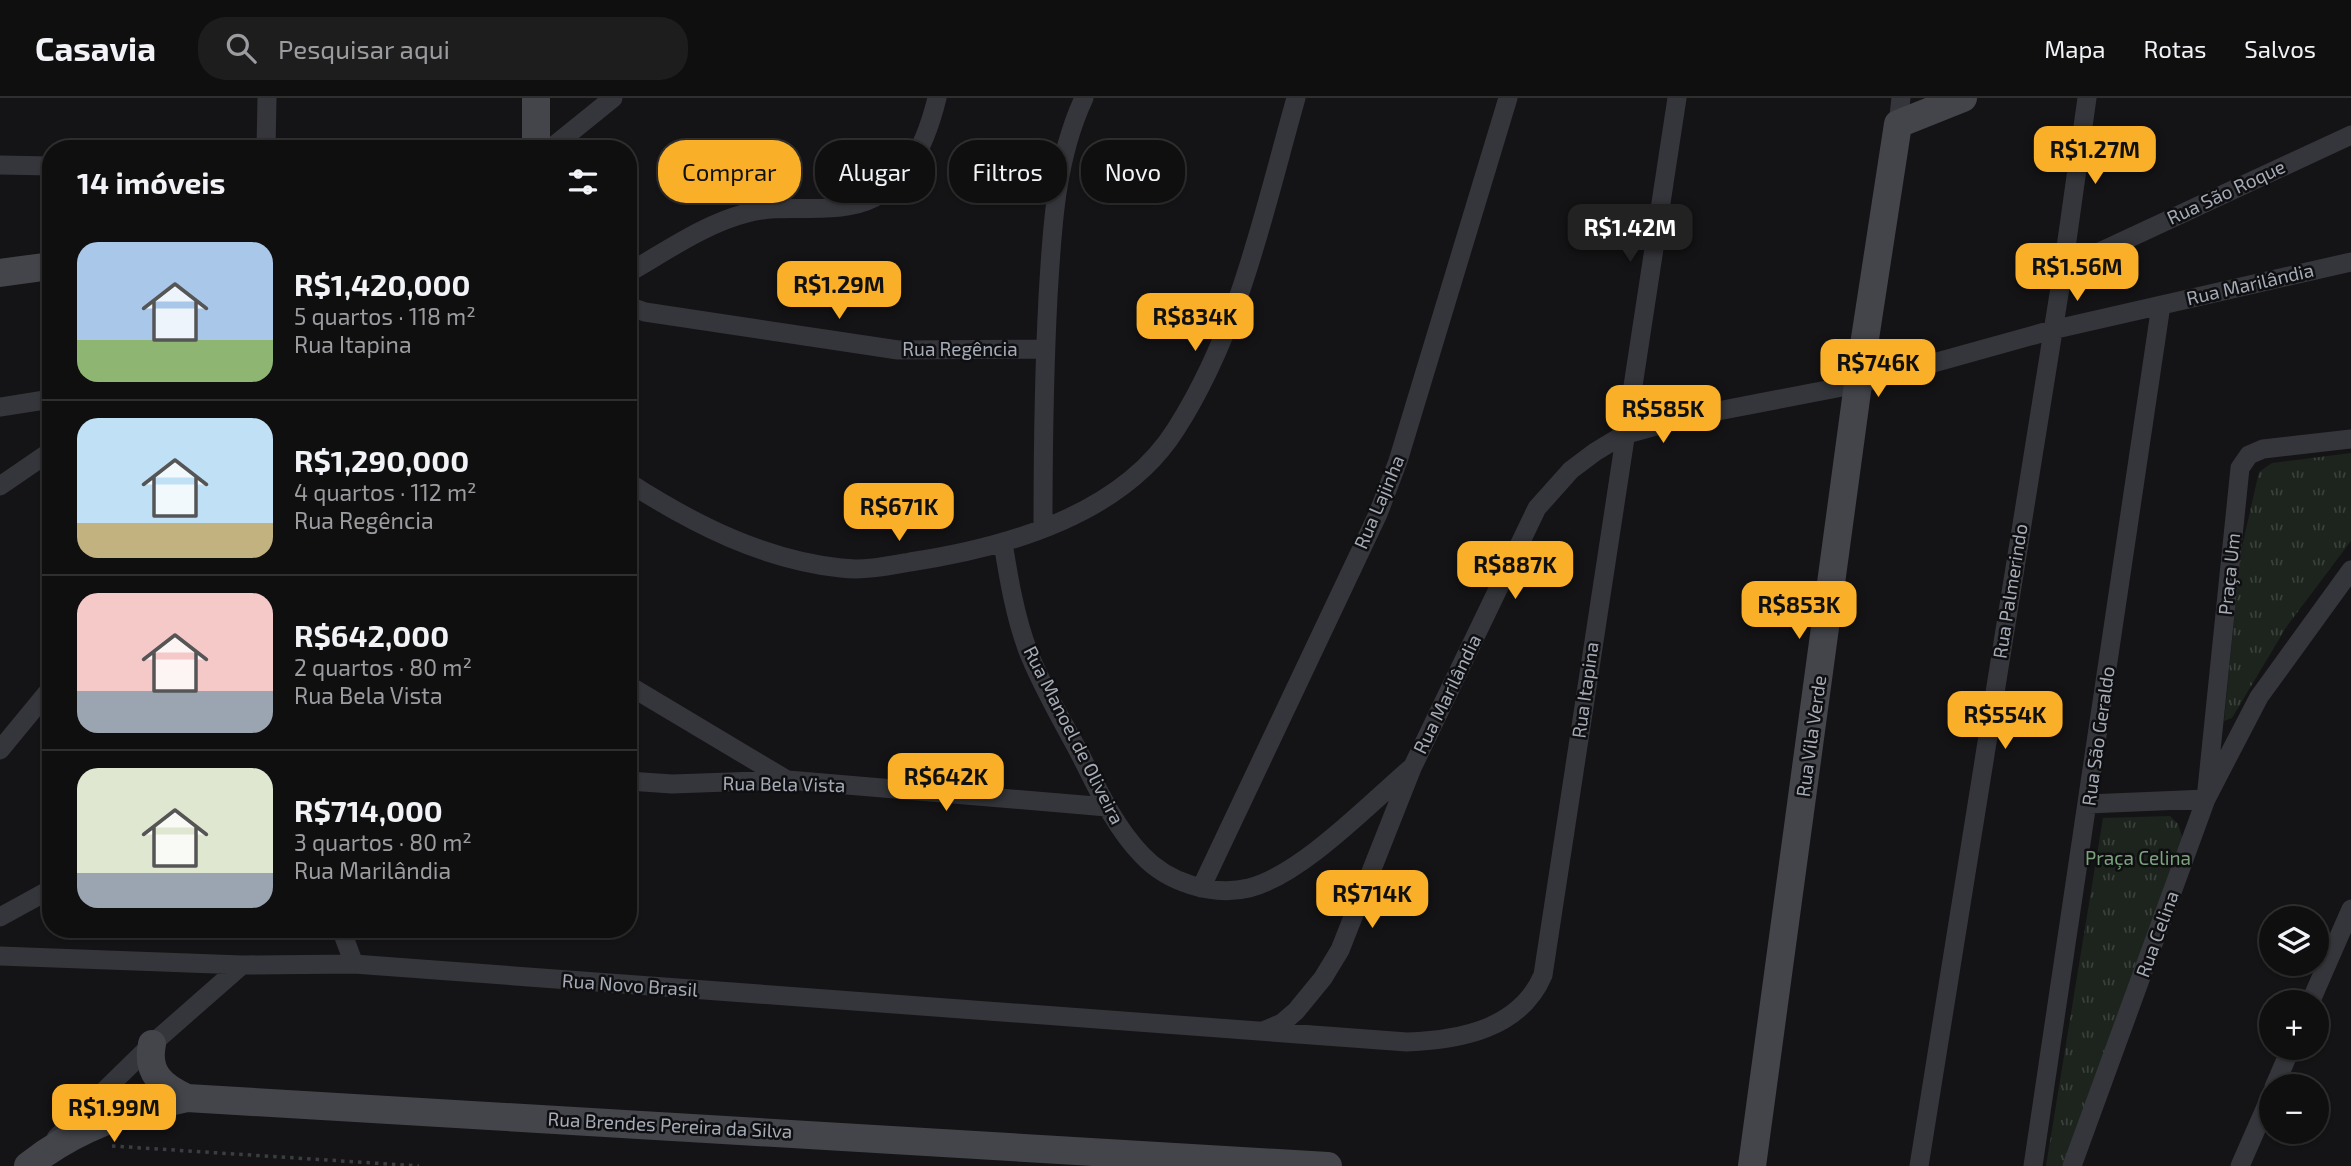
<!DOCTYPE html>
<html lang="pt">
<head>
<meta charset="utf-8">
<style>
	:root { --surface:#0f0f10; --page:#1d1d1e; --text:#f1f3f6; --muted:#9b9c9f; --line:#2f2f30; --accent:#faaf28 }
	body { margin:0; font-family:"Exo 2",sans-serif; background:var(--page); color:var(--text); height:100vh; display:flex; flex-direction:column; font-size:26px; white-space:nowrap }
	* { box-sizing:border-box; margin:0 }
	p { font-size:23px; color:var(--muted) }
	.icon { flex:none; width:38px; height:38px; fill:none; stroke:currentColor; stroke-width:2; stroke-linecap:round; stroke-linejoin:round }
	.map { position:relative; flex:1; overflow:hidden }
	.panel { position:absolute; left:42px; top:42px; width:595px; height:798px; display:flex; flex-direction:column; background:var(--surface); border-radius:28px; box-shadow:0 2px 5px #0004,0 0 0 2px var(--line) }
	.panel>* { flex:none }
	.guide { position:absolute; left:658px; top:42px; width:665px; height:63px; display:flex; gap:14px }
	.fabs { position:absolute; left:2259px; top:808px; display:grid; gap:14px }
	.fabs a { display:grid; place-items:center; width:70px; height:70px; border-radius:50%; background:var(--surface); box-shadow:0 2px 5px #0004,0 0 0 2px var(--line); font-size:35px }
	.price { position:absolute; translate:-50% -60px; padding:0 16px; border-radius:14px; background:var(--accent); color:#111; font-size:23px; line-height:46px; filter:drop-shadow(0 2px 4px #0008) }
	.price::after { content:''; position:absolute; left:50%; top:42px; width:21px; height:16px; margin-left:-10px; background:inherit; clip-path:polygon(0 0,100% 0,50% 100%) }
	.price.active { background:#222; color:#fff }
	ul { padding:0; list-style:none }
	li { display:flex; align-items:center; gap:21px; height:175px; padding:0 35px }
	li+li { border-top:2px solid var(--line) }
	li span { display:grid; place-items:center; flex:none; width:196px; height:140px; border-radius:21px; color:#555 }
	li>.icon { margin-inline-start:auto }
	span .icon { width:84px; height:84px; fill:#fffc; stroke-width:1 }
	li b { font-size:30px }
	h2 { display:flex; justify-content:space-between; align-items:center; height:84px; padding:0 35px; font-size:30px }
	.chip { padding:0 24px; border-radius:28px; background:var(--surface); box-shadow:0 2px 5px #0004,0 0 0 2px var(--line); font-size:24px; line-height:63px }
	.chip.active { background:var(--accent); color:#111 }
	header { display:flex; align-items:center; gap:42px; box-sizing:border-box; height:98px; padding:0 35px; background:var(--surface); border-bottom:2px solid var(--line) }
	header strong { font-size:33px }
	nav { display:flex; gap:38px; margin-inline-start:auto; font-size:24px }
	.search { width:490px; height:63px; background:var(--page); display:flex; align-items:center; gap:18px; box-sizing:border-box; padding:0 24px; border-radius:28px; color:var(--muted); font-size:26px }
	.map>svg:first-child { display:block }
</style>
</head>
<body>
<header>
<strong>Casavia</strong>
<div class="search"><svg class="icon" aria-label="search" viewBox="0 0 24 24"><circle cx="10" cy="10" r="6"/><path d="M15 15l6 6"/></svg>Pesquisar aqui</div>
<nav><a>Mapa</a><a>Rotas</a><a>Salvos</a></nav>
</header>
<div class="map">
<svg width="2351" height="1068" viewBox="0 0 2351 1068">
	<defs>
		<pattern id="park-tufts" width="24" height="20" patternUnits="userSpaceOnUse" patternTransform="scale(1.75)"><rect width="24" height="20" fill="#1c241d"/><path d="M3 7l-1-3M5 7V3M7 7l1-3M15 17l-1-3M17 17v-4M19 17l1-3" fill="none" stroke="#3a413c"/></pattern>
	</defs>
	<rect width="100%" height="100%" fill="#141416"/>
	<path fill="url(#park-tufts)" d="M2351,355V443L2287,528L2232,620L2224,623L2241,453L2259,374L2272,365Z
		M2170,718L2178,726L2183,741L2065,1068H2046L2103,720Z"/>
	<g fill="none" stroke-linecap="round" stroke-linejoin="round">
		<path stroke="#3b3d42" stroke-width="3.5" stroke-dasharray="3.5 5" stroke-linecap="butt" d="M112,1048L419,1068"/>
		<path stroke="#35363b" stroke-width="19" d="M1898,26L1901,0
			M266,51L267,0
			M550,51L613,0
			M0,67L51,68
			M2063,171L2351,37
			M628,175C665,154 706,125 747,115C781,106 815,114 848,108C903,99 925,49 937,0
			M628,208L645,214L898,252L1044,251
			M0,309L51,301
			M628,384C693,426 764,462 841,470C864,473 888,468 910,464C1004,450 1122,417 1176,331C1240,231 1264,113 1296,0
			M0,388L51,353
			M1043,429C1043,352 1044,276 1048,199C1052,132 1055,62 1084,0
			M1003,445C1009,482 1015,518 1028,553C1042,589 1063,624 1081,658C1098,692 1115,729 1142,757C1167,784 1212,799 1249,790C1301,777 1369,706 1410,671
			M628,587L787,682
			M0,652L51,590
			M628,683L672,686L788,682L1107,709
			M2088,706L2206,701L2240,370L2249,357L2263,351L2351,341
			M1201,790L1378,416L1398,363L1508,0
			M0,819L51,791
			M341,831L354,866
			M0,858L242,867L354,866L1407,944C1460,942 1520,931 1543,877L1677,0
			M2310,905L2351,811
			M1263,933L1282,925L1296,913L1323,880L1340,852L1412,670L1537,410L1571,372L1595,354L1623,337L1692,318L1858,286L2052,232L2351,164
			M2274,989L2291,950
			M56,1040L152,946L242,867
			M1919,1068L2063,171L2087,0
			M2033,1068L2161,207
			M2072,1068L2206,701L2259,599L2351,472
			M2240,1068L2272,995"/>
		<path stroke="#43454b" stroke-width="28" d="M536,0V51
			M0,175L51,168
			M152,946C146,975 162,989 187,1000
			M28,1068C75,1030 129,1012 187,1000L1328,1068
			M1752,1068L1858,286L1898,26L1963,0"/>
	</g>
	<g text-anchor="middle" stroke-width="5" stroke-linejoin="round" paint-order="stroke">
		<g font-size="19" fill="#a5abb7" stroke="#0f0f11">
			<text transform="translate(2226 94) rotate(-25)" y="7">Rua São Roque</text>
			<text transform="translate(2250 186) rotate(-13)" y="7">Rua Marilândia</text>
			<text x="960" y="258">Rua Regência</text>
			<text transform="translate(1379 404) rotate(-67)" y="7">Rua Lajinha</text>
			<text transform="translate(2229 476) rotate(-84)" y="7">Praça Um</text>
			<text transform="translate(2010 493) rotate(-81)" y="7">Rua Palmerindo</text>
			<text transform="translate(1585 592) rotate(-82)" y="7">Rua Itapina</text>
			<text transform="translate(1447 596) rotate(-64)" y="7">Rua Marilândia</text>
			<text transform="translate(1074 637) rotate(63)" y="7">Rua Manoel de Oliveira</text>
			<text transform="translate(1811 638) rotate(-82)" y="7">Rua Vila Verde</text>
			<text transform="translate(2098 638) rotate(-82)" y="7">Rua São Geraldo</text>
			<text transform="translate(784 686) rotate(1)" y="7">Rua Bela Vista</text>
			<text transform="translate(2157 836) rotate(-70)" y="7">Rua Celina</text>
			<text transform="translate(630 887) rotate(4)" y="7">Rua Novo Brasil</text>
			<text transform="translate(670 1027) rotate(3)" y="7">Rua Brendes Pereira da Silva</text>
		</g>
		<g font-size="19" fill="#7ba37d" stroke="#0f0f11">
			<text x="2138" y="767">Praça Celina</text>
		</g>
	</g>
</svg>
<div class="fabs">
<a><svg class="icon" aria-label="layers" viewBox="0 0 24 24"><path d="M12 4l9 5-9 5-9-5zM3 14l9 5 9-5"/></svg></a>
<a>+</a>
<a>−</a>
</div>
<b class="price" style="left:2095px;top:88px">R$1.27M</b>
<b class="price active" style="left:1630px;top:166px">R$1.42M</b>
<b class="price" style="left:2077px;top:205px">R$1.56M</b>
<b class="price" style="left:839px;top:223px">R$1.29M</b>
<b class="price" style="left:1195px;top:255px">R$834K</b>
<b class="price" style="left:1878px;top:301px">R$746K</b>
<b class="price" style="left:1663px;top:347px">R$585K</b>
<b class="price" style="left:899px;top:445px">R$671K</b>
<b class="price" style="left:1515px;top:503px">R$887K</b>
<b class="price" style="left:1799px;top:543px">R$853K</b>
<b class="price" style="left:2005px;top:653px">R$554K</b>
<b class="price" style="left:946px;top:715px">R$642K</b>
<b class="price" style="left:1372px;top:832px">R$714K</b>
<b class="price" style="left:114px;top:1046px">R$1.99M</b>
<div class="guide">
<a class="chip active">Comprar</a>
<a class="chip">Alugar</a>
<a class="chip">Filtros</a>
<a class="chip">Novo</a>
</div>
<section class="panel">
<h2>14 imóveis<svg class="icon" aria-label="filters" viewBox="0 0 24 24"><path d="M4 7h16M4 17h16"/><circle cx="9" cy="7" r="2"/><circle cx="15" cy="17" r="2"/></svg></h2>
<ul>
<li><span style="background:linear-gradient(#a9c7e8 70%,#8fb573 0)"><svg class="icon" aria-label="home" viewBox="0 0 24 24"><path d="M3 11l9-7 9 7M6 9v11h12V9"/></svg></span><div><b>R$1,420,000</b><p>5 quartos · 118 m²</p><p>Rua Itapina</p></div></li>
<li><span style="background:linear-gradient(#bfe0f5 75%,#c2b280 0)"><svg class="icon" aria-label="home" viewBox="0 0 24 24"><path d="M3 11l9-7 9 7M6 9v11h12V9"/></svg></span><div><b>R$1,290,000</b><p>4 quartos · 112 m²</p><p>Rua Regência</p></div></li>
<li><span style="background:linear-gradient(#f6c9c9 70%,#9aa5b1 0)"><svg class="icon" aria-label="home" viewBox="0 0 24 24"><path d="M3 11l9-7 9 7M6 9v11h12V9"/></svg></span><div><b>R$642,000</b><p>2 quartos · 80 m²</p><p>Rua Bela Vista</p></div></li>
<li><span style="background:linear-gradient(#dfe7d0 75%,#9aa5b1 0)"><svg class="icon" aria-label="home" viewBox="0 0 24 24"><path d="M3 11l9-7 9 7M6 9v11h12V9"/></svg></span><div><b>R$714,000</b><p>3 quartos · 80 m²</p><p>Rua Marilândia</p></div></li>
</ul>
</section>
</div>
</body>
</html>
